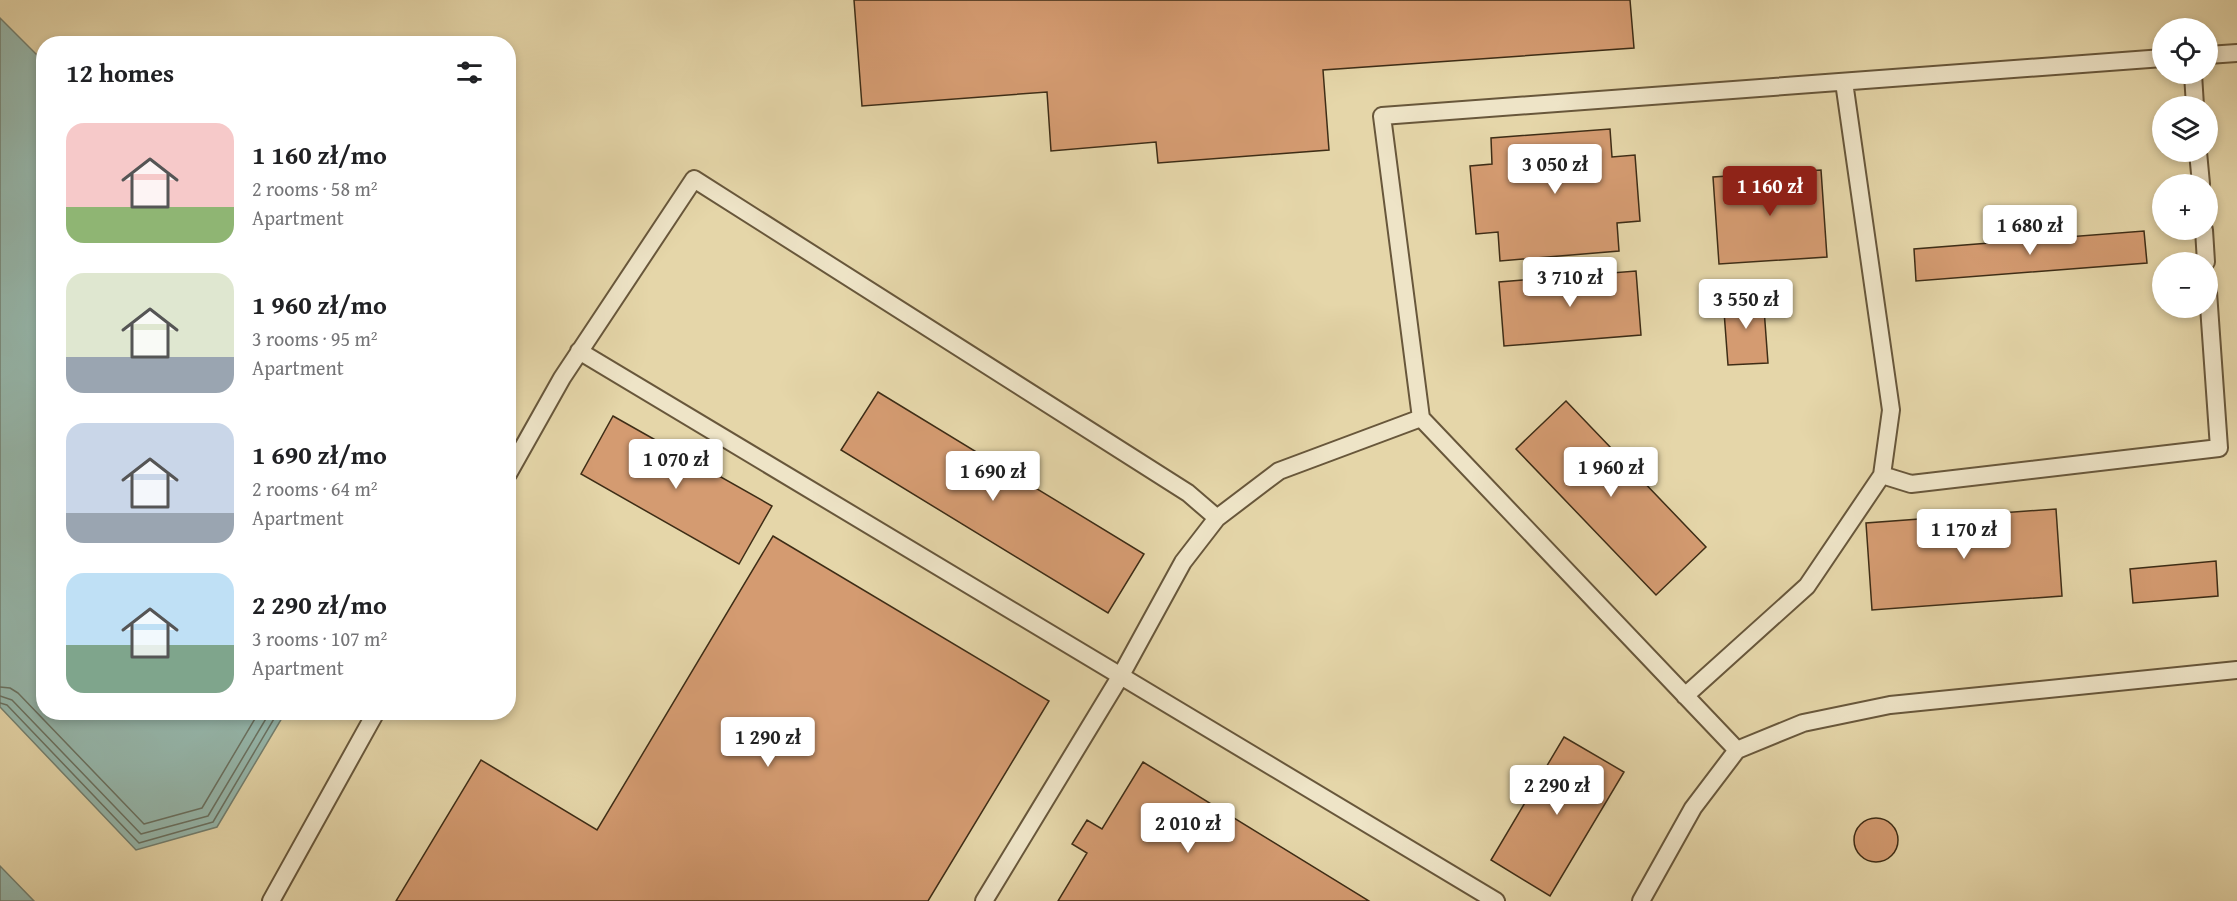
<!DOCTYPE html>
<html lang="en">
<head>
<meta charset="utf-8">
<style>
	:root { --surface:#fff; --page:#f2f2f2; --text:#202124; --muted:#757577; --accent:#8f2418 }
	body { margin:0; font-family:"Gentium Book Plus",serif; background:var(--page); color:var(--text); height:100vh; display:flex; flex-direction:column; font-size:22px; white-space:nowrap }
	* { box-sizing:border-box; margin:0 }
	p { font-size:20px; color:var(--muted) }
	.icon { flex:none; width:33px; height:33px; fill:none; stroke:currentColor; stroke-width:2; stroke-linecap:round; stroke-linejoin:round }
	.map { position:relative; flex:1; overflow:hidden }
	.drawer { position:absolute; left:36px; top:36px; width:480px; height:684px; display:flex; flex-direction:column; background:var(--surface); border-radius:24px; box-shadow:0 3px 9px #0003 }
	.drawer>* { flex:none }
	.controls { position:absolute; left:2152px; top:18px; display:grid; gap:12px }
	.controls a { display:grid; place-items:center; width:66px; height:66px; border-radius:50%; background:var(--surface); box-shadow:0 3px 9px #0003; font-size:30px }
	.price { position:absolute; translate:-50% -51px; padding:0 14px; border-radius:6px; background:#fff; color:#222; font-size:20px; line-height:39px; filter:drop-shadow(0 2px 3px #0008) }
	.price::after { content:''; position:absolute; left:50%; top:36px; width:18px; height:14px; margin-left:-9px; background:inherit; clip-path:polygon(0 0,100% 0,50% 100%) }
	.price.current { background:var(--accent); color:#fff }
	ul { padding:0; list-style:none }
	li { display:flex; align-items:center; gap:18px; height:150px; padding:0 30px }
	li span { display:grid; place-items:center; flex:none; width:168px; height:120px; border-radius:18px; color:#555 }
	li>.icon { margin-inline-start:auto }
	span .icon { width:72px; height:72px; fill:#fffc; stroke-width:1 }
	li b { font-size:26px }
	h2 { display:flex; justify-content:space-between; align-items:center; height:72px; padding:0 30px; font-size:26px }
	.map>svg:first-child { display:block }
</style>
</head>
<body>
<div class="map">
<svg width="2237" height="901" viewBox="0 0 2237 901">
	<rect width="100%" height="100%" fill="#e5d6a9"/>
	<filter id="stains"><feTurbulence type="fractalNoise" baseFrequency=".00333" numOctaves="4"/><feColorMatrix values="0 0 0 0 .2 0 0 0 0 .09 0 0 0 0 .02 0 0 0 .5 -.17"/></filter>
	<radialGradient id="worn" r=".72"><stop offset=".6" stop-color="#630" stop-opacity="0"/><stop offset="1" stop-color="#630" stop-opacity=".3"/></radialGradient>
	<path fill="#96b8ad" stroke="#738071" stroke-width="1.5" d="M0,18L43,61L44,712L285,713L217,827L136,850L0,707Z
		M0,866L34,901H0Z"/>
	<g fill="none" stroke-linecap="round" stroke-linejoin="round">
		<path stroke="#6a7262" stroke-width="1.5" d="M0,687L10,688L18,693L144,824L202,808L259,712
			M0,696L12,700L141,834L208,816L270,712
			M0,703L7,705L139,843L213,822L278,712"/>
	</g>
	<path fill="#d49b71" stroke="#3e2d16" stroke-width="1.5" d="M854,0H1630L1634,48L1323,70L1329,150L1158,163L1156,142L1051,151L1047,92L862,106Z
		M1610,129L1612,157L1635,155L1640,221L1617,223L1619,251L1500,261L1498,232L1476,234L1470,166L1492,164L1491,138Z
		M1821,170L1827,257L1719,264L1713,177Z
		M2144,231L2147,263L1916,281L1914,249Z
		M1636,271L1641,335L1504,346L1499,282Z
		M1763,295L1768,363L1728,365L1723,298Z
		M878,392L1144,554L1108,613L841,450Z
		M1566,401L1706,547L1656,595L1516,449Z
		M613,416L772,506L739,564L581,474Z
		M2056,509L2062,596L1872,610L1866,523Z
		M773,536L1049,701L928,901H396L481,760L597,830Z
		M2216,561L2218,596L2133,603L2130,569Z
		M1564,737L1624,772L1550,896L1491,860Z
		M1143,762L1369,901H1058L1087,853L1072,844L1087,820L1102,829Z
		M1854 840a22 22 0 1 1 44 0a22 22 0 1 1-44 0Z"/>
	<g fill="none" stroke-linecap="round" stroke-linejoin="round">
		<g stroke="#68573b" stroke-width="20">
			<path id="lane" d="M2208,55L2237,53
				M2193,74L2195,106
				M2198,152L2201,184
				M2204,230L2206,262
				M579,351L1496,901
				M508,474L562,378L694,179L1188,493L1217,518
				M1882,475L1911,484L2219,448L2208,292
				M1685,696L1807,586L1882,475L1891,410L1844,82
				M1737,750L1421,418L1382,116L2163,58
				M271,901L376,712
				M984,901L1120,677L1183,562L1217,518L1279,471L1421,418
				M1641,901L1693,808L1737,750L1803,723L1890,705L2237,670"/>
		</g>
		<use href="#lane" stroke="#eee4c7" stroke-width="16"/>
	</g>
	<rect width="100%" height="100%" filter="url(#stains)"/>
	<rect width="100%" height="100%" fill="url(#worn)"/>
</svg>
<div class="controls">
<a><svg class="icon" aria-label="locate" viewBox="0 0 24 24"><circle cx="12" cy="12" r="6"/><path d="M12 2v4M12 18v4M2 12h4M18 12h4"/></svg></a>
<a><svg class="icon" aria-label="layers" viewBox="0 0 24 24"><path d="M12 4l9 5-9 5-9-5zM3 14l9 5 9-5"/></svg></a>
<a>+</a>
<a>−</a>
</div>
<b class="price" style="left:1555px;top:195px">3 050 zł</b>
<b class="price current" style="left:1770px;top:217px">1 160 zł</b>
<b class="price" style="left:2030px;top:256px">1 680 zł</b>
<b class="price" style="left:1570px;top:308px">3 710 zł</b>
<b class="price" style="left:1746px;top:330px">3 550 zł</b>
<b class="price" style="left:676px;top:490px">1 070 zł</b>
<b class="price" style="left:1611px;top:498px">1 960 zł</b>
<b class="price" style="left:993px;top:502px">1 690 zł</b>
<b class="price" style="left:1964px;top:560px">1 170 zł</b>
<b class="price" style="left:768px;top:768px">1 290 zł</b>
<b class="price" style="left:1557px;top:816px">2 290 zł</b>
<b class="price" style="left:1188px;top:854px">2 010 zł</b>
<section class="drawer">
<h2>12 homes<svg class="icon" aria-label="filters" viewBox="0 0 24 24"><path d="M4 7h16M4 17h16"/><circle cx="9" cy="7" r="2"/><circle cx="15" cy="17" r="2"/></svg></h2>
<ul>
<li><span style="background:linear-gradient(#f6c9c9 70%,#8fb573 0)"><svg class="icon" aria-label="home" viewBox="0 0 24 24"><path d="M3 11l9-7 9 7M6 9v11h12V9"/></svg></span><div><b>1 160 zł/mo</b><p>2 rooms · 58 m²</p><p>Apartment</p></div></li>
<li><span style="background:linear-gradient(#dfe7d0 70%,#9aa5b1 0)"><svg class="icon" aria-label="home" viewBox="0 0 24 24"><path d="M3 11l9-7 9 7M6 9v11h12V9"/></svg></span><div><b>1 960 zł/mo</b><p>3 rooms · 95 m²</p><p>Apartment</p></div></li>
<li><span style="background:linear-gradient(#c9d6e8 75%,#9aa5b1 0)"><svg class="icon" aria-label="home" viewBox="0 0 24 24"><path d="M3 11l9-7 9 7M6 9v11h12V9"/></svg></span><div><b>1 690 zł/mo</b><p>2 rooms · 64 m²</p><p>Apartment</p></div></li>
<li><span style="background:linear-gradient(#bfe0f5 60%,#7fa58c 0)"><svg class="icon" aria-label="home" viewBox="0 0 24 24"><path d="M3 11l9-7 9 7M6 9v11h12V9"/></svg></span><div><b>2 290 zł/mo</b><p>3 rooms · 107 m²</p><p>Apartment</p></div></li>
</ul>
</section>
</div>
</body>
</html>
